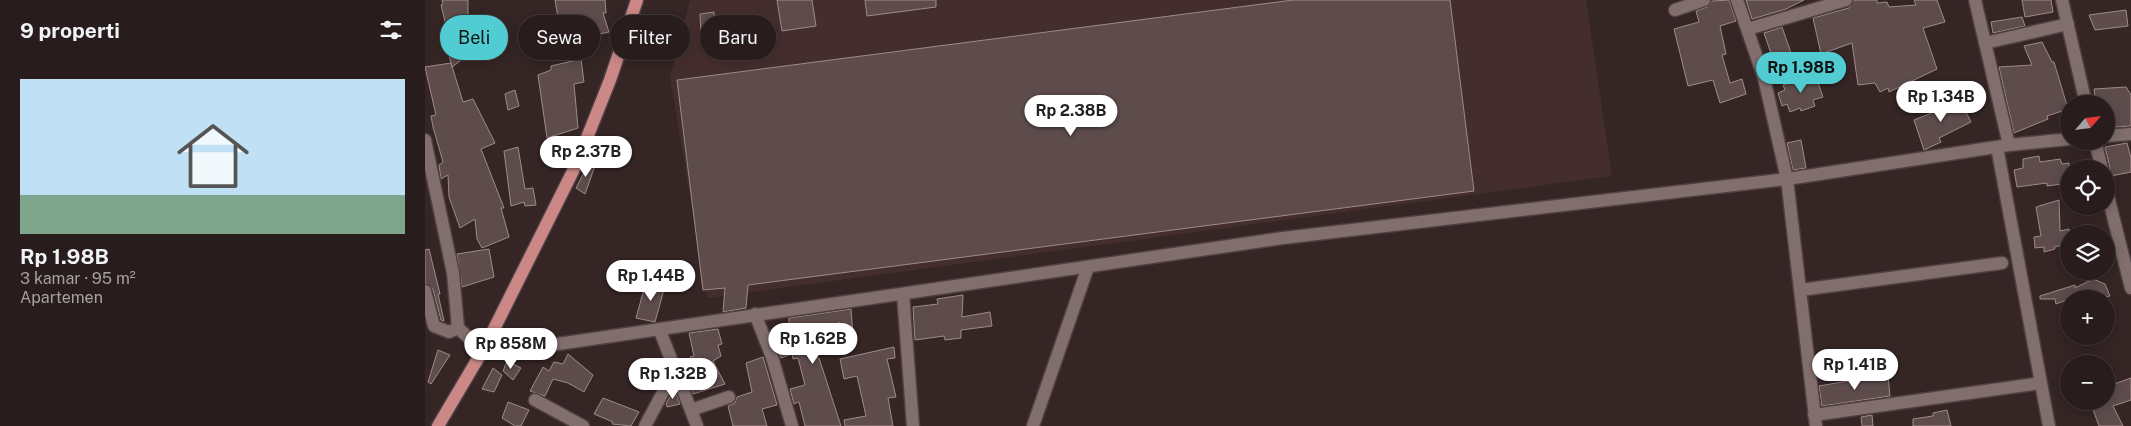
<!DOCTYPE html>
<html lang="id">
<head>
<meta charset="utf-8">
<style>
	:root { --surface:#281c1c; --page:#302525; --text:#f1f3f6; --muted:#a5a1a3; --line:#443a3b; --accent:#51ccd3 }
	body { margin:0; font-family:"Public Sans",sans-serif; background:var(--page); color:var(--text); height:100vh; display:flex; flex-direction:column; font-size:19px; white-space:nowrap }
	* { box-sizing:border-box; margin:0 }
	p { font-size:16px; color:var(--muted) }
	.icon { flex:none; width:28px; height:28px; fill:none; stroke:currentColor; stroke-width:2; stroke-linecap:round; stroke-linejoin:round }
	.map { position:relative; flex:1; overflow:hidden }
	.details { display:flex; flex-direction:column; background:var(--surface); width:425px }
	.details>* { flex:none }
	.top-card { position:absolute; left:15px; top:15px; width:475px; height:45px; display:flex; gap:10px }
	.needle { width:32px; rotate:62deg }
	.tools { position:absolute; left:1635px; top:95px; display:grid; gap:10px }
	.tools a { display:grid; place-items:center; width:55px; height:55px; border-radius:50%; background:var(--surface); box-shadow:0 2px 12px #0003,0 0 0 1px var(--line); font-size:25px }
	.price { position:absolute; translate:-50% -42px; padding:0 11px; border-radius:18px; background:#fff; color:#222; font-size:16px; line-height:32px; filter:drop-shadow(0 1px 2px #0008) }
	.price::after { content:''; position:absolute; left:50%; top:30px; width:15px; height:11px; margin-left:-8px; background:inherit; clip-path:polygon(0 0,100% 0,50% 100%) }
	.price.on { background:var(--accent); color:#111 }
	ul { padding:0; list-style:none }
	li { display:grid; align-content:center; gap:10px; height:265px; padding:0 20px }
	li+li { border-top:1px solid var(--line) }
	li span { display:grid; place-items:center; height:155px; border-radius:0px; color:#555 }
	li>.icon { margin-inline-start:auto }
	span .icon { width:90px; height:90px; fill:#fffc; stroke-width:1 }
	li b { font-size:21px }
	h2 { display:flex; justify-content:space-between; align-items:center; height:60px; padding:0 20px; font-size:21px }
	.pill { padding:0 18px; border-radius:22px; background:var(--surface); box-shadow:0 2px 12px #0003,0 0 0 1px var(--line); font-size:18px; line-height:45px }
	.pill.on { background:var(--accent); color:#111 }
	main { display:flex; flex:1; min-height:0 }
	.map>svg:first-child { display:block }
</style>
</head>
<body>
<main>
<section class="details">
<h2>9 properti<svg class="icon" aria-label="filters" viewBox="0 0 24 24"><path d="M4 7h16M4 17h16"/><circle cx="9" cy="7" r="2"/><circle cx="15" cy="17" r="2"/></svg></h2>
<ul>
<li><span style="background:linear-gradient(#bfe0f5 75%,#7fa58c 0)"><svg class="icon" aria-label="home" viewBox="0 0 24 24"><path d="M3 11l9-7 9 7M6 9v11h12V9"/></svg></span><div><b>Rp 1.98B</b><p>3 kamar · 95 m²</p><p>Apartemen</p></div></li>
</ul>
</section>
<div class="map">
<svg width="1706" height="426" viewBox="0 0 1706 426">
	<rect width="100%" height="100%" fill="#352525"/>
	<path fill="#442e2d" d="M265,0H1161L1187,176L282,298L245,78Z"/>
	<path fill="#5e4c4c" stroke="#9e8a89" d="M17,0H43V17L47,30L43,31L48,60L38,59L27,67L22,48L26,46L16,5L18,4Z
		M130,0H180L181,13H178L184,32L134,43L133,36L108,45L103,32L118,26L134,24Z
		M352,0H387L391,26L357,31Z
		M440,0H511V7L442,16Z
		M868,0H1025L1049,191L323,285L321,308L298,312L300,288L278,290L252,80Z
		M1304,0L1311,21L1295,26L1301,54L1297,55L1305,83L1317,79L1321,94L1295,103L1288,80L1263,86L1249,29L1274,22L1271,11L1282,7L1287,1Z
		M1321,0H1379L1361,9L1327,19Z
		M1429,0H1452V3L1462,2L1464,7L1491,5L1489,0H1512L1520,22L1498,28L1512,69L1464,92L1463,88L1455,92L1450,83L1433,85L1427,43L1396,54L1388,18L1424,8Z
		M1597,0H1626L1628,12L1600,17Z
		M1701,10L1703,26L1670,30L1664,15Z
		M289,12L290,32L276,35L275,14Z
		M1597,17L1600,26L1568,33L1566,22Z
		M1357,27L1367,56L1349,62L1339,33Z
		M1617,42L1627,62H1629L1643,109L1622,116L1623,119L1589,133L1574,67L1607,65L1599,46Z
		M156,59L159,82L149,84L153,128L122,138L113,75L126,70V66Z
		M26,63L38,102L48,99L70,143L56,149L79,208H76L84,237L57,248L52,239L50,219L35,228L24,197L23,175L16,179L14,165L18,162L8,127L6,116L11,115L0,67Z
		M1390,74L1398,97L1388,100L1390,106L1376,111L1375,108L1365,112L1362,104L1357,106L1353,93L1360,90L1358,85Z
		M1701,87L1706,95V126L1690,127L1681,124V104H1671L1669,89Z
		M90,90L94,106L83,110L80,94Z
		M1533,97L1546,122L1514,138L1516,142L1499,150L1489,120L1514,110L1513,109Z
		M1376,140L1381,168L1368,170L1362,143Z
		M1702,143L1706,158V172L1681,177L1685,168L1680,147Z
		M93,147L100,189L108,188L111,205L100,206L99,202L86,206L79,151Z
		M1614,156L1615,162L1635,159L1637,164L1644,163V183L1622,186V183L1592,187L1589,170L1598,168V159Z
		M165,161L171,163L160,194L151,188Z
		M1634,200L1635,231L1644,229V244L1629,247L1630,249L1619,252V247L1610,248L1609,237L1616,236L1611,207Z
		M4,249L15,294H13L19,321L16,320L8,289L0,283V250Z
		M64,249L69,277L37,287L32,254Z
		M1668,279L1680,284L1685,296L1672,299H1644L1631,304L1630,299H1615V296L1650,285V288Z
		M221,282L240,286L230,322L211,318Z
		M538,295L537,317L565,312L567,326L536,330V338L520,340L519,336L490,340L488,307L513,304L512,299Z
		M426,309L428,335L416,337L414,322L409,327L385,335L387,359L394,358L416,426H380L374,402L369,404L365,389L380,385L373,358L368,359L367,354L356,358L348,339L364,330V318Z
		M293,329L297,344L293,345L296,356L288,361L300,384L268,394L265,386L271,385L270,373L274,371L265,357L269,356L264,333Z
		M469,347L470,358L462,359L471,397L463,398L468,426H420L419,420L441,416L432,376L419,379L415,359Z
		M13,350L25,355L6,384L3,382Z
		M143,354L168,375L159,392L143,383L128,379L120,396L105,391L118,367L124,371L129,362L138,364Z
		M338,357L352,405L337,409L342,426H308L303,406L310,403L312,397L327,392L321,363Z
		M82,361L96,368L88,380L78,371Z
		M68,368L77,375L69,392L57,389Z
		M1452,376H1463L1465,396L1397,406L1394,386Z
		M1706,378V400L1688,406L1698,426H1674L1665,401H1681V387Z
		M249,389L255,404L242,407L241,404Z
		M178,398L214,412L206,426L187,424L188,422L169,414Z
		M83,402L104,410L96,426H90L77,418Z
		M1522,410L1526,426H1488V419L1508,416V413Z
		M1447,415L1448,426H1437L1436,417Z"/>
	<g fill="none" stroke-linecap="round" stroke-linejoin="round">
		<g stroke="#4e4040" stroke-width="15">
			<path id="minor" d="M1312,0L1339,78L1362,179L1391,426
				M1550,0L1584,145
				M1637,0L1661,104
				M1250,10L1279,0
				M1323,29L1421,0
				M1560,43L1643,24
				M1681,136L1706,134
				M0,140L28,273L33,328L45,339L61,345L83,348L119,346L858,238L1362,179L1584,145L1644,139
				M1670,141L1677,169
				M1572,147L1624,426
				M1681,188L1706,288
				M1375,290L1577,263
				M0,291L9,326L24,332L33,328
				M478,294L488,426
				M330,314L347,357L367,426
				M235,331L272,426
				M110,400L158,426
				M266,410L304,397
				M1389,415L1616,383
				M220,426L251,368
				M608,426L663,267"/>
		</g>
		<g stroke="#4e4040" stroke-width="15">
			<path id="major" d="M13,426L61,345L152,163L185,80L212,0"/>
		</g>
		<use href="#minor" stroke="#816e6d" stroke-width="12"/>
		<use href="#major" stroke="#cb8887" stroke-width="12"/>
	</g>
</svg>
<div class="tools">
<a><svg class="needle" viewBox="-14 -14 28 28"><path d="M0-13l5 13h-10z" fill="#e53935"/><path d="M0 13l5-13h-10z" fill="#a5a1a3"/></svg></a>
<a><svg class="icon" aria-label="locate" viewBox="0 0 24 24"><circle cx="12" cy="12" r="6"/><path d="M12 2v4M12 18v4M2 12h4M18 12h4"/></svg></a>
<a><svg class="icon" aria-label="layers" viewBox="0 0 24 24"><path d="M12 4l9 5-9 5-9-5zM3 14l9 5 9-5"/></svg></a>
<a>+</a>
<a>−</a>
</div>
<b class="price on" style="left:1376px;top:94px">Rp 1.98B</b>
<b class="price" style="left:1516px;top:123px">Rp 1.34B</b>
<b class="price" style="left:646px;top:137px">Rp 2.38B</b>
<b class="price" style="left:161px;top:178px">Rp 2.37B</b>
<b class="price" style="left:226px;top:302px">Rp 1.44B</b>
<b class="price" style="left:388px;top:365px">Rp 1.62B</b>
<b class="price" style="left:86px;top:370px">Rp 858M</b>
<b class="price" style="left:1430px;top:391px">Rp 1.41B</b>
<b class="price" style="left:248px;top:400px">Rp 1.32B</b>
<div class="top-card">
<a class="pill on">Beli</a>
<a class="pill">Sewa</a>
<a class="pill">Filter</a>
<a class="pill">Baru</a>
</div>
</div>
</main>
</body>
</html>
